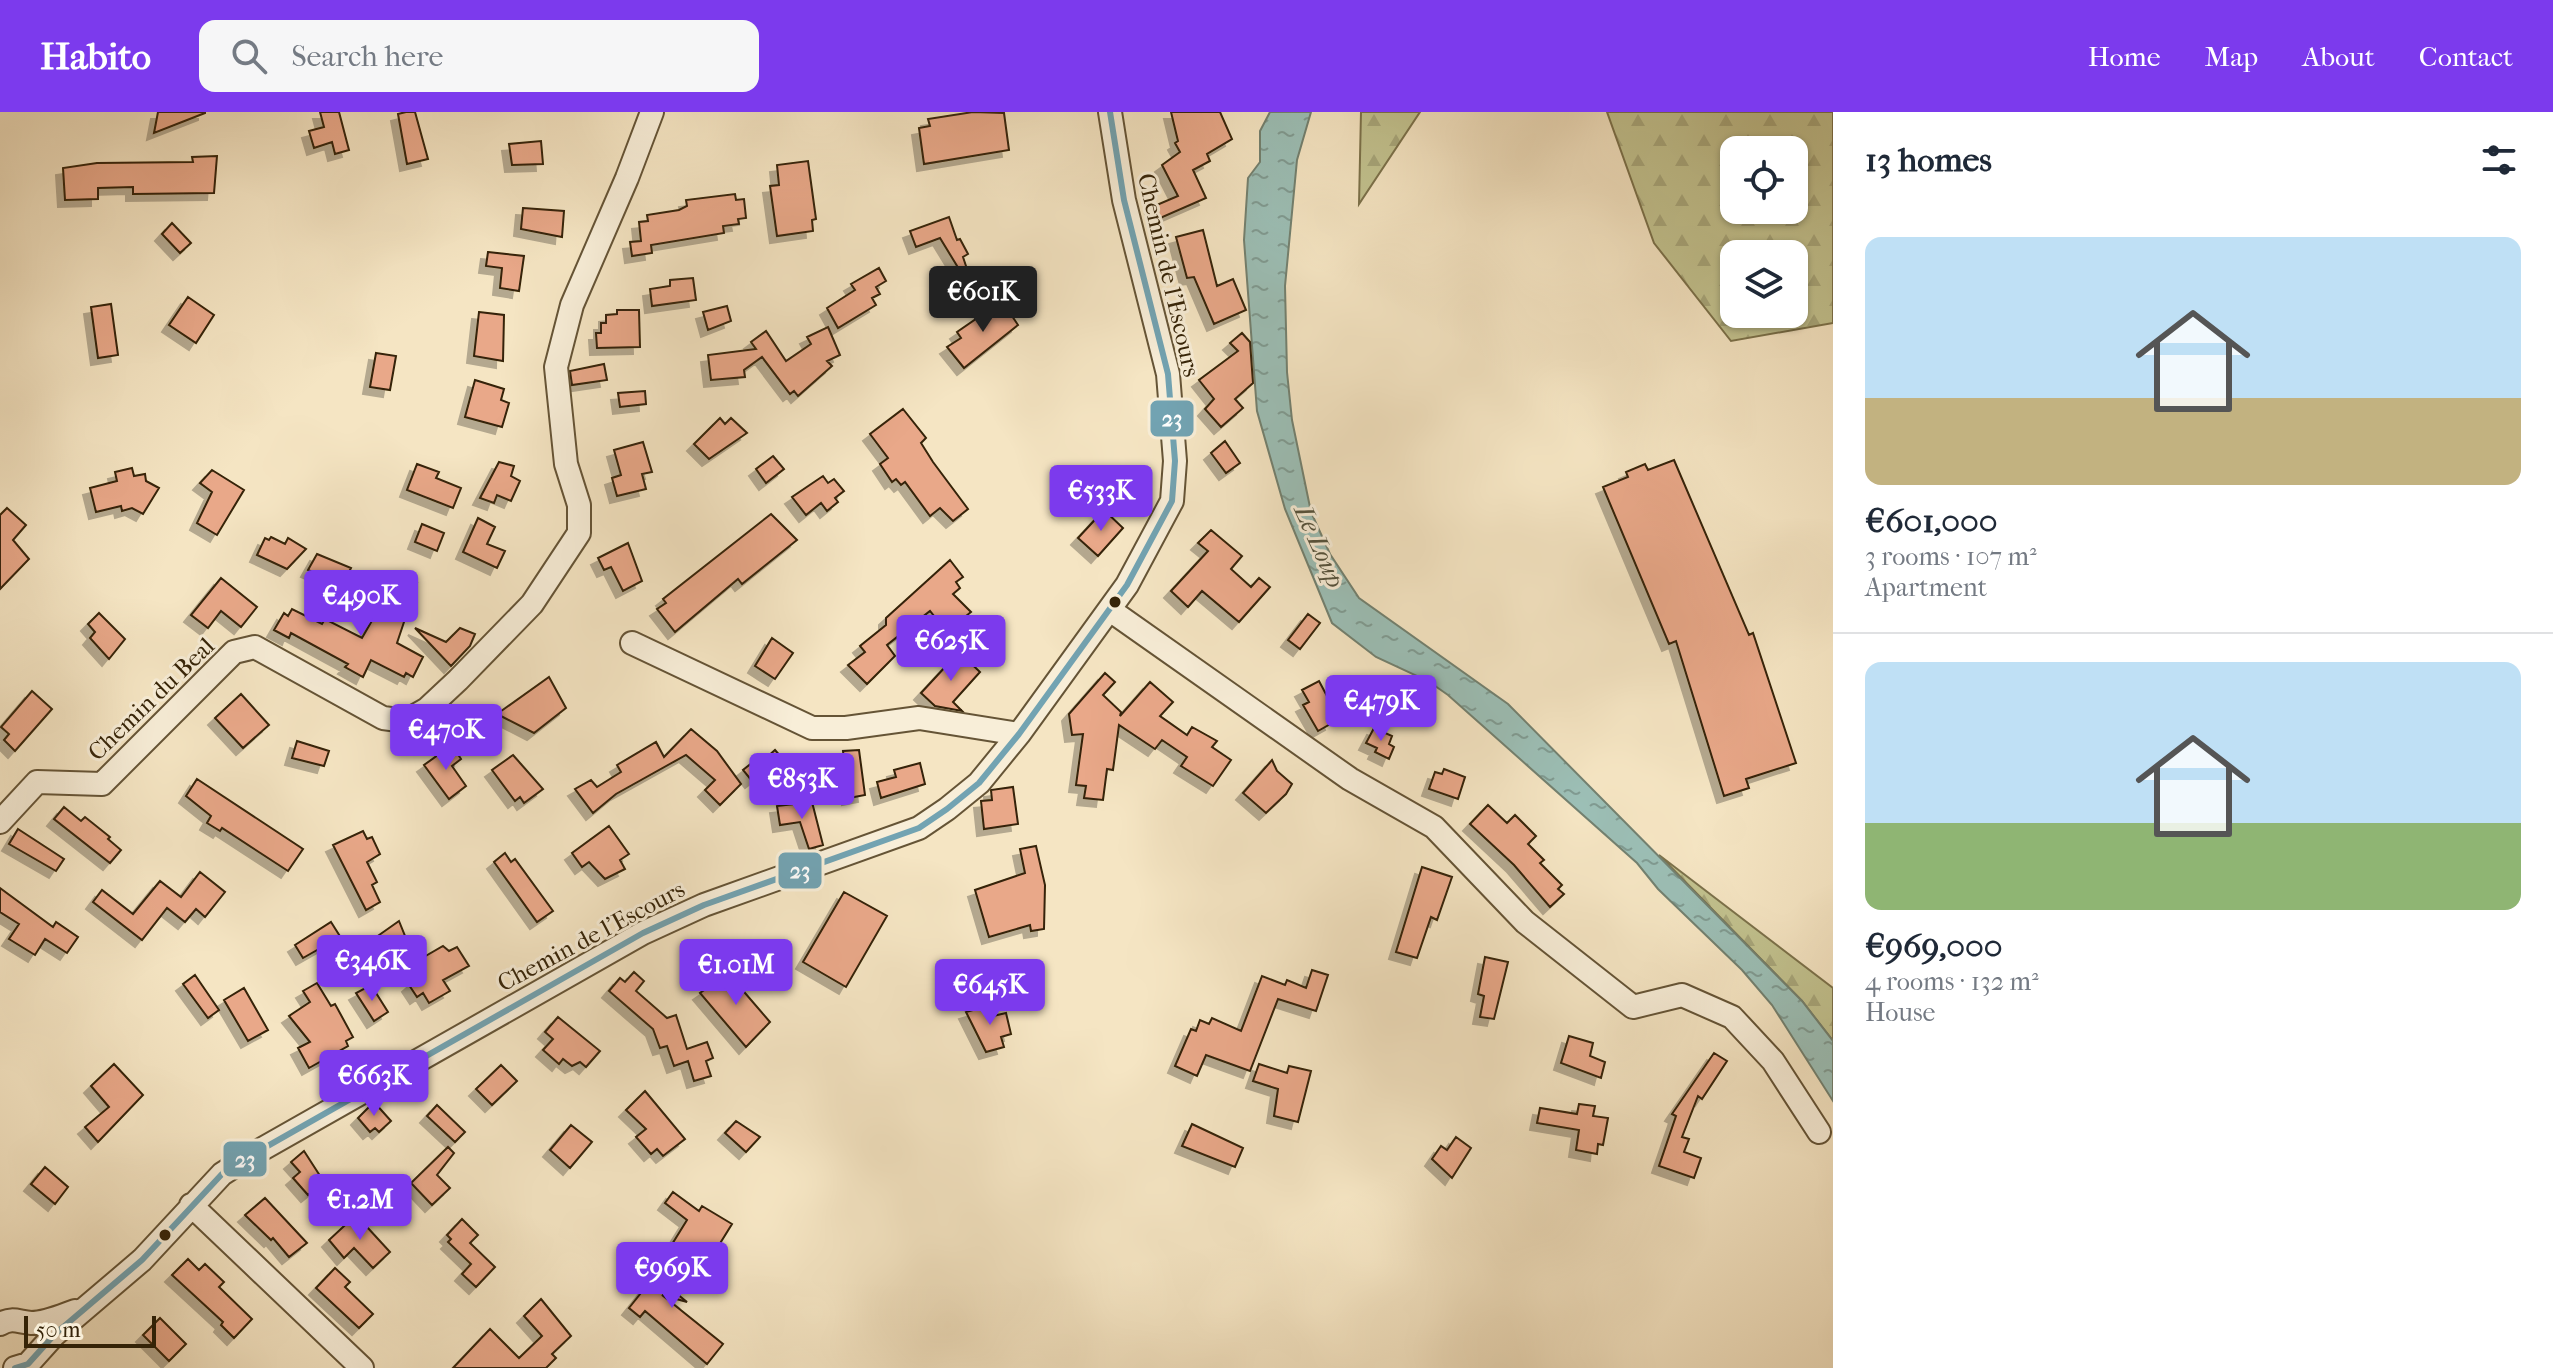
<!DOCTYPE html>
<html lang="en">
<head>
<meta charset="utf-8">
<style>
	:root { --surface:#fff; --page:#f6f6f7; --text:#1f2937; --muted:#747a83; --line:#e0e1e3; --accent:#7c3aed }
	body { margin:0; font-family:"IM FELL French Canon",serif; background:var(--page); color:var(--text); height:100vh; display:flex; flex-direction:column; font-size:30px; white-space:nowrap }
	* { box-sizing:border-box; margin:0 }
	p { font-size:26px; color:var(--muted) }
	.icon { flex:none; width:44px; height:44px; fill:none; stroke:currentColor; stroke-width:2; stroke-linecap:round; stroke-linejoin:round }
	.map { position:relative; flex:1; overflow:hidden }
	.panel { display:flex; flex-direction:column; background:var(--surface); width:720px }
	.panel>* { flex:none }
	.tools { position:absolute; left:1720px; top:24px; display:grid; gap:16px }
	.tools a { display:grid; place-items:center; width:88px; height:88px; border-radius:16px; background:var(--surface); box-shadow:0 2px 6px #0004; font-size:40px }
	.scale { position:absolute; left:24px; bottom:20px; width:132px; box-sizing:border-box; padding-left:8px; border:4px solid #352307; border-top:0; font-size:22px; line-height:28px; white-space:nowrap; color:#352307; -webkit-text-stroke:6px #f8eed8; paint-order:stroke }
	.price { position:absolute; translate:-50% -68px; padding:0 18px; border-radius:8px; background:var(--accent); color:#fff; font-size:26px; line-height:52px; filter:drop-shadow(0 2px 4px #0008) }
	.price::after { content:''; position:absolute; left:50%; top:48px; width:24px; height:18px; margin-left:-12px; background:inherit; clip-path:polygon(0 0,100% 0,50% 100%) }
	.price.selected { background:#222; color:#fff }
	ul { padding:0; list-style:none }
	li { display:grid; align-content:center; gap:16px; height:424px; padding:0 32px }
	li+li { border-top:2px solid var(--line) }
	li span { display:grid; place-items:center; height:248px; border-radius:16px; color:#555 }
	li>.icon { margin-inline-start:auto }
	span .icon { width:144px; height:144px; fill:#fffc; stroke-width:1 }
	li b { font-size:34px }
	h2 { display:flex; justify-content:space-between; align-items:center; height:96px; padding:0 32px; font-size:34px }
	header { display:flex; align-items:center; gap:48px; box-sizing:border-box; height:112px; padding:0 40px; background:var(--accent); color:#fff }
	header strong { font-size:38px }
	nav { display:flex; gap:44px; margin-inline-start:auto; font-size:28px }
	.search { width:560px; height:72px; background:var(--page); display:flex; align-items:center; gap:20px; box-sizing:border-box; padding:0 28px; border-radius:16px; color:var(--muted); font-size:30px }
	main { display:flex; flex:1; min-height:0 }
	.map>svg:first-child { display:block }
</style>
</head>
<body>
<header>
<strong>Habito</strong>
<div class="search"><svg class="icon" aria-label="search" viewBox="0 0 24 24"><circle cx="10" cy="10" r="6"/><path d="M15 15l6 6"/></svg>Search here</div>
<nav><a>Home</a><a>Map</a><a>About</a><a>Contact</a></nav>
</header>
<main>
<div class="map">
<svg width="1833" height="1256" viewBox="0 0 1833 1256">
	<defs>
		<pattern id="forest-firs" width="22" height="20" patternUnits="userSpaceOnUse" patternTransform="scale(2)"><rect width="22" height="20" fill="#c2c28f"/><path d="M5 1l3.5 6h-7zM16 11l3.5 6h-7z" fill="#a7a67a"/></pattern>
		<pattern id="water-ripples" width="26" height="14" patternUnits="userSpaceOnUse" patternTransform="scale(2)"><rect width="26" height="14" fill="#9cbfb6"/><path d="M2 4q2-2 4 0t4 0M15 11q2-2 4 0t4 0" fill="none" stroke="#809b92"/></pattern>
		<filter id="shadow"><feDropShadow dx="-7" dy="7" stdDeviation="0" flood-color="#0004"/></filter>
	</defs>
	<rect width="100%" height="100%" fill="#f5e5c3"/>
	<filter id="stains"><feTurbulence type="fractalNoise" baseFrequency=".0025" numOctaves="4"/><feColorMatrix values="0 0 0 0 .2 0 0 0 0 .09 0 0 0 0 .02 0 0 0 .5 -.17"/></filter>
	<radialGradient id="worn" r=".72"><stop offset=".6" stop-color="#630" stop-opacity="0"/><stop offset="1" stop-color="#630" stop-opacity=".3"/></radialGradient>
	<path fill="url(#forest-firs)" stroke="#7c724b" stroke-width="2" fill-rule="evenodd" d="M1361,0H1420L1359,92Z
		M1607,0H1833V211L1731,229L1654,131ZM1794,38V98H1734V38ZM1794,142V202H1734V142Z
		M1659,743L1833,876V929L1802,889Z"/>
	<path fill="url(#water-ripples)" stroke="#738170" stroke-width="2" d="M1270,0H1311L1297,48L1285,174L1287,260L1292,308L1311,400L1330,442L1359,486L1508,592L1802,889L1833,929V989L1772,893L1742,858L1658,777L1637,751L1448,583L1428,569L1376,545L1332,511L1285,397L1257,299L1244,128L1248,66L1260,50V19Z"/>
	<path fill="#e9a889" stroke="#352307" stroke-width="2" filter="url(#shadow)" d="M158,0H205V1L154,21Z
		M320,0H339L349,38L335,42L332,30L314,36L309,19L324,15Z
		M406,0H415L428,47L407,52L398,2Z
		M973,0L1004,1L1009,38L924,52L919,16L930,14L928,7Z
		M1171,0H1220L1232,27L1207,42L1210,49L1193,58L1206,86L1158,107L1152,95L1178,84L1162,53L1180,40L1175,31L1178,29Z
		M541,29L543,52L512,53L509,32Z
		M217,44L214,81L133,82V75L98,76V87L65,88L63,56L97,51L193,50L192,45Z
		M808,49L816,107L812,108L813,119L777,124L770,74L779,73L777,53Z
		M735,82L736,88L744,87L746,106L738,107L739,112L723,114L724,121L651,133L652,141L632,144L630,130L641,129L639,110L648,109L647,103L679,98L687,94L686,88Z
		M523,96L564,99L562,125L521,117Z
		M949,105L957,128L960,127L968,142L963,145L968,160L962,162L940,126L916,135L910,119Z
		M172,111L191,131L180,141L162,122Z
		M1203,118L1217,174L1233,167L1246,198L1214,212L1194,165L1187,166L1176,125Z
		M488,140L524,144L519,179L500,176L502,156L486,154Z
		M879,156L886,169L876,175L880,182L872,186L876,193L838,216L827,196L855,178L851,172Z
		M693,166L696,188L652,194L650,177L670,174V168Z
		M188,185L214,203L196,231L169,213Z
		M1002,189L1018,213L964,256L947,235L961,226L957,220Z
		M111,192L118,243L98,246L91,195Z
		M727,194L731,209L708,218L703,200Z
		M617,198H639L640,235L597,236L596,221H601V211H606V203L617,202Z
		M479,200L504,203L503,249L474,244Z
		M828,215L840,243L827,249L832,254L798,284L794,279L790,282L762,245L744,258L745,265L711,268L708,243L756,237L751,230L766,219L786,249L811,232L807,225Z
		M1242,221L1250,230L1253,271L1235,287L1243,296L1221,315L1205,297L1214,287L1199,268L1238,239L1230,231Z
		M376,241L396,244L390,278L370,275Z
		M604,252L607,268L572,273L570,259Z
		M475,268L504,277L501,288L509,291L502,315L465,305Z
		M645,279L646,292L620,295L618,281Z
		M903,297L926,326L921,331L933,350L968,397L953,409L940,396L930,404L905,370L901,373L896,367L892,370L880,352L888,346L870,322Z
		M720,306L725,312L731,306L747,321L709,347L694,332Z
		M1225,329L1240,351L1226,361L1211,341Z
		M643,330L652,360L642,362L646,377L617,384L612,366L621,363L614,338Z
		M773,344L784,357L766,371L756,357Z
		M1674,348L1749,523L1753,521L1796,651L1746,667L1749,676L1724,684L1676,529L1669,532L1603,375L1628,365L1626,360L1645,352L1648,358Z
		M499,350L514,354L511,364L520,369L511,389L497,383L494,391L480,386Z
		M417,352L439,360L436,366L461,376L453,396L407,378Z
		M132,356L134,364L145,362L146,369L159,376L143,402L132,396L122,399L121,394L96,400L90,376L117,369L115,360Z
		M212,358L244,378L217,423L197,411L212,380L200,371Z
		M823,364L828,371L834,367L844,379L835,386L838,390L827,399L821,391L806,403L792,385Z
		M7,396L26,413L13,428L29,447L0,477V403Z
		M1104,398L1123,416L1098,444L1078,426Z
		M771,402L797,428L742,472L738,467L675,520L657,497L666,491L663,487Z
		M478,406L495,415L487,432L505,439L497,456L463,440Z
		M422,412L444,421L437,439L415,430Z
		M1211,418L1242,444L1231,457L1251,475L1259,466L1270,475L1239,510L1202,479L1188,495L1171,479L1208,439L1198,431Z
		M271,425L285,432L288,426L306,437L287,457L257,443L265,426L269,428Z
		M628,431L642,469L623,479L611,455L604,458L598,446Z
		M317,442L351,456L342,473L308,458Z
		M950,448L963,465L956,470L960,476L953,482L971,500L966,504L977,515L961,534L949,526L964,506L946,519L930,499L887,533L895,544L867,572L848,553L865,540L860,534L886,513V506Z
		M221,466L257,495L241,515L221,499L208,516L191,503Z
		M407,467L417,471L397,531L423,545L413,565L406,561L404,565L371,548L363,565L345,555L348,552L291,521L289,526L274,518L284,501L288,504L292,497L322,512L325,507L362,526L381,493L394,498Z
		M99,501L125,527L109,547L90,526L95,520L88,512Z
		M1308,502L1320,511L1300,537L1288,528Z
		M415,516L446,530L460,516L475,522L470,534L451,554Z
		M772,526L793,541L775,567L755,554Z
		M959,540L980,560L953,590L962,599L935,594L921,581Z
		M1105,561L1115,570L1103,583L1121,600L1120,604L1150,570L1173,590L1160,604L1187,623L1192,615L1217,629L1212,635L1231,648L1213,674L1181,654L1187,645L1162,628L1155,637L1119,613L1113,658L1107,657L1103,688L1084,686L1086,674L1076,673L1083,622L1072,623L1069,602Z
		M549,565L566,596L534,621L497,602Z
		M1319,569L1337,603L1330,606L1332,611L1318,619L1303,593L1309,590L1302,578Z
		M32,579L52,597L15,639L4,628L9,622L1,615Z
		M241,582L269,613L243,636L215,606Z
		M1374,616L1392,624L1389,632L1394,635L1389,647L1375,640L1377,636L1366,631Z
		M691,617L717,639L741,672L720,693L705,678L715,668L686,643L616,682L593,701L575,677L591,668L597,675L621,660L617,653L656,630L664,645Z
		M297,629L329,639L324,654L292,646Z
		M452,633L461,647L452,654L466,674L449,687L424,653Z
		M775,638L794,660L783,669L777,662L768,669L762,661L752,669L743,658L753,650L757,654Z
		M859,638L865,683L849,686L843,639Z
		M513,643L543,677L524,691L520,685L515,689L492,658Z
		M1272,648L1277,659L1292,672L1286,682L1266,701L1243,681Z
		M920,651L925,672L881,686L877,670L896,665L894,658Z
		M1444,657L1465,665L1458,687L1429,677L1435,660L1442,662Z
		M197,667L303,737L288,759L222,716L220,719L207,711L211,704L186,684Z
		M1013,675L1018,712L984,717L981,689L992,688L991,678Z
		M812,690L823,733L809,737L800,710L780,713L777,694Z
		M1488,693L1507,711L1515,703L1536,724L1528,732L1544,748L1540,751L1562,773L1558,777L1564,782L1550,795L1514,753L1470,712Z
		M64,695L81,709L85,705L110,725L108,727L121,738L110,751L54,707Z
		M609,714L629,742L620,748L625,757L605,767L589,750L582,755L572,741Z
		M18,717L64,747L56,759L9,732Z
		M363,719L367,727L372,725L380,742L367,750L377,770L372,773L380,790L366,798L333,733Z
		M1036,734L1045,773L1044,817L1031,819L1030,813L989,825L975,778L1025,761L1020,737Z
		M505,741L511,750L515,747L553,799L537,810L494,750Z
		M1422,755L1452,765L1437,808L1431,805L1417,846L1396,840Z
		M200,760L225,780L205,805L196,797L185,810L167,796L142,828L93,790L102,778L133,802L160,769L181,785Z
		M0,776L53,815L56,810L78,825L67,841L45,827L35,843L9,827L19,812L0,800Z
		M844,780L887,804L846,875L803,850Z
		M399,809L405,824L378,843L372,828Z
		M331,810L348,837L334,846L326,833L303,846L295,833Z
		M443,834L449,839L457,835L469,854L443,868L450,879L429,891L423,881L417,885L409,873L424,860L417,849Z
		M1485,845L1508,850L1494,907L1480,905L1484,884L1478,882Z
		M736,856L746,868L739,874L770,910L746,935L700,881Z
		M1312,858L1328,863L1316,899L1278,887L1250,959L1206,943L1197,964L1175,954L1191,917L1196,919L1200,908L1209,912L1212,906L1241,919L1262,864L1285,873L1287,868L1306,876Z
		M634,860L644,869L636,879L667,906L676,903L687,937L707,930L713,946L706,949L711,964L694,969L688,949L674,954L667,934L660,936L653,917L609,879L620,866L625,870Z
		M195,863L219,898L208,906L183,872Z
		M317,871L331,894L335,892L353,925L346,929L348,934L309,956L298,936L310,930L289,904L310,890L303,879Z
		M371,873L388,900L374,909L356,881Z
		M244,876L268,918L248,929L224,888Z
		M990,893L993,904L1006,901L1011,922L1001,925L1004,935L986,940L966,900Z
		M558,905L600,939L586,955L580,950L572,954L563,947L559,952L543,938L553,927L545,920Z
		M1569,924L1593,931L1590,944L1605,950L1601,966L1561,951Z
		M1714,941L1727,949L1702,987L1698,984L1682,1025L1689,1027L1684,1040L1701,1046L1694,1066L1659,1054L1676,1004L1672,1002Z
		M114,952L143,983L98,1030L85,1015L109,995L91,974Z
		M1259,952L1287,961L1289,954L1311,959L1298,1010L1274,1004L1278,977L1253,969Z
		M501,953L517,969L492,993L476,977Z
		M645,979L685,1027L663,1044L657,1037L651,1042L636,1025L646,1017L626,998Z
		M374,990L391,1009L379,1020L375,1016L370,1020L358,1006Z
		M1579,992L1595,994L1593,1004L1608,1006L1603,1033L1598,1032L1597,1042L1576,1038L1579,1018L1537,1011L1540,996L1577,1002Z
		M437,993L465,1020L455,1030L427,1004Z
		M736,1009L760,1025L746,1040L725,1021Z
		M1192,1012L1243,1036L1235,1055L1182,1034Z
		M571,1013L592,1030L570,1056L550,1038Z
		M1456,1025L1471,1036L1452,1066L1432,1047L1441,1034L1447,1038Z
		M448,1035L454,1041L437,1063L450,1076L432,1093L411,1071Z
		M304,1039L324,1070L308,1083L293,1066L300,1060L291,1050Z
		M45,1055L68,1075L55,1092L31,1072Z
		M673,1080L699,1099L702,1094L732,1112L706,1154L691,1145L686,1154L666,1142L687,1108L665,1091Z
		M265,1086L307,1131L289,1145L273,1126L271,1128L245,1103Z
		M356,1103L390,1140L373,1156L354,1136L344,1146L329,1128Z
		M462,1107L478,1123L470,1131L495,1155L476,1175L462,1162L471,1152L448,1130L451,1127L447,1123Z
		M651,1133L673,1148L660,1168L687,1190L662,1183L723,1232L707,1252L645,1199L640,1205L629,1196L652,1167L643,1162Z
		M188,1147L199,1158L205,1152L224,1170L219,1175L252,1207L234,1226L221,1213L223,1210L172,1163Z
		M335,1156L350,1170L345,1175L373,1202L359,1216L316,1176Z
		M541,1187L571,1224L552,1242L556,1246L546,1256H453L490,1217L519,1246L542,1224L524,1204Z
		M160,1206L186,1232L169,1249L143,1223Z"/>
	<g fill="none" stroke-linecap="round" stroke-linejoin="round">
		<g stroke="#655436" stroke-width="26">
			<path id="minor" d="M1110,498L1350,667L1434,715L1525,810L1633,895L1682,883L1732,905L1773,949L1819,1020
				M632,531L812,616H846L919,606L1019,622
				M0,710L37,670L102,672L234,540L255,535L383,606L406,609L427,597L458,568L532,492L579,421V393L566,352L556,255L572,193L627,66L652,0
				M191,1093L362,1256
				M0,1212C13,1205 18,1210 31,1211C46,1211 61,1204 75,1199
				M15,1256L28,1252L55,1222L142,1148L222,1062L250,1044L643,821L704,793L919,716L947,697L979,671L1019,622L1127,473L1172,389L1175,349L1168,262L1124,88L1110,0"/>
		</g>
		<use href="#minor" stroke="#f8eed8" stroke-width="22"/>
		<g stroke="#f8eed8" stroke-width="12">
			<path id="bus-1" d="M15,1256L28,1252L55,1222L142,1148L222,1062L250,1044L643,821L704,793L919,716L947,697L979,671L1019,622L1127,473L1172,389L1175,349L1168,262L1124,88L1110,0"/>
		</g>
		<use href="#bus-1" stroke="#72a3b2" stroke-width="6"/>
	</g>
	<g fill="#352307" stroke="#f8eed8" stroke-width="3">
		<circle cx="1115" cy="490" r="7"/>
		<circle cx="165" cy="1123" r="7"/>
	</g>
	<g text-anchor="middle" stroke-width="6" stroke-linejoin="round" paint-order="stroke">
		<g font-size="24" fill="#352307" stroke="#f8eed8">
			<text transform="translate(1169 163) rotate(77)" y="8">Chemin de l'Escours</text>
			<text transform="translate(151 587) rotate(-44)" y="8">Chemin du Beal</text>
			<text transform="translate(591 824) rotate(-28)" y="8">Chemin de l'Escours</text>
		</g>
		<g font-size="26" font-style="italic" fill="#54523c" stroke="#f8eed8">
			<text transform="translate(1320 434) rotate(66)" y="9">Le Loup</text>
		</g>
	</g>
	<g stroke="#f8eed8" stroke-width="3">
		<rect x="1149" y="287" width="46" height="39" rx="8" fill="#72a3b2"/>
		<rect x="777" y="739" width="46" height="39" rx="8" fill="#72a3b2"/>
		<rect x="222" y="1028" width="46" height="38" rx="8" fill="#72a3b2"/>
	</g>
	<g font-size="22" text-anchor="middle" font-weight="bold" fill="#fff">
		<text x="1172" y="314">23</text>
		<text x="800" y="766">23</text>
		<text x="245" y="1055">23</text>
	</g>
	<rect width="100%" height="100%" filter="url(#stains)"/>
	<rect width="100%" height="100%" fill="url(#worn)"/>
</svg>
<div class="tools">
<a><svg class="icon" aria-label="locate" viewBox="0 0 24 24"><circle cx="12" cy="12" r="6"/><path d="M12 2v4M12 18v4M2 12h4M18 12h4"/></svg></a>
<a><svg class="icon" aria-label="layers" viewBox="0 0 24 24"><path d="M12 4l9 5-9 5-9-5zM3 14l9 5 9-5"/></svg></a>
</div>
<div class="scale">50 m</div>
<b class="price selected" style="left:983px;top:222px">€601K</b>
<b class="price" style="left:1101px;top:421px">€533K</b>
<b class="price" style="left:361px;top:526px">€490K</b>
<b class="price" style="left:951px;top:571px">€625K</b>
<b class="price" style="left:1381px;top:631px">€479K</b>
<b class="price" style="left:446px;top:660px">€470K</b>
<b class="price" style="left:802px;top:709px">€853K</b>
<b class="price" style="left:372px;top:891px">€346K</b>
<b class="price" style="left:736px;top:895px">€1.01M</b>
<b class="price" style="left:990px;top:915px">€645K</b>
<b class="price" style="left:374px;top:1006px">€663K</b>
<b class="price" style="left:360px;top:1130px">€1.2M</b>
<b class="price" style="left:672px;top:1198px">€969K</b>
</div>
<section class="panel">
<h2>13 homes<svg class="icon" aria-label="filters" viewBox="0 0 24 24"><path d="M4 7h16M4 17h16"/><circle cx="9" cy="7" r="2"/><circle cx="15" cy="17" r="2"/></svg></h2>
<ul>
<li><span style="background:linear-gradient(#bfe0f5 65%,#c2b280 0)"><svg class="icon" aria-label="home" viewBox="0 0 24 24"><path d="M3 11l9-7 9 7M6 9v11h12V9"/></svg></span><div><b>€601,000</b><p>3 rooms · 107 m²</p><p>Apartment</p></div></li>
<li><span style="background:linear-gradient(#bfe0f5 65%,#8fb573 0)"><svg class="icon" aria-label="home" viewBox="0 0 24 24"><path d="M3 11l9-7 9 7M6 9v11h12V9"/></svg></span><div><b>€969,000</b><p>4 rooms · 132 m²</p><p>House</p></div></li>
</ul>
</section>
</main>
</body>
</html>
